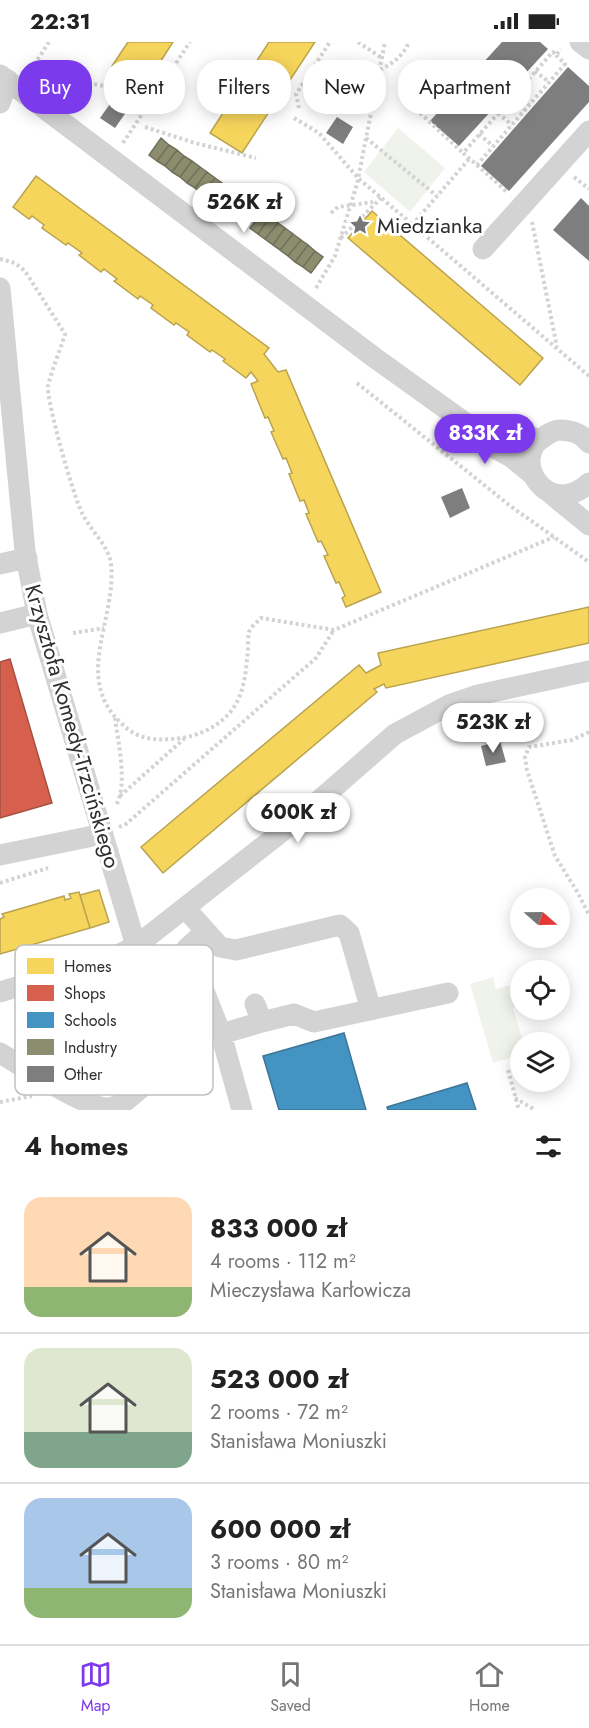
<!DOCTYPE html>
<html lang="en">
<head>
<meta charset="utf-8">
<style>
	:root { --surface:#fff; --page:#f2f2f2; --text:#222; --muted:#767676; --line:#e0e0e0; --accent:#7c3aed }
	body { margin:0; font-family:Jost,sans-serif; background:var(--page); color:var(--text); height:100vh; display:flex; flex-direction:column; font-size:22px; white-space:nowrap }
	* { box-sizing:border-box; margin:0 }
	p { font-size:20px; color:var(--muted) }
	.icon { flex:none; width:33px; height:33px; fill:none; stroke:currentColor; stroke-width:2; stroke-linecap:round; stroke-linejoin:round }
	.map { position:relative; height:1068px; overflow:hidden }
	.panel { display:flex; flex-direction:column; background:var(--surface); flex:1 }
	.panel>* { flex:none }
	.hud { position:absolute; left:18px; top:18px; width:554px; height:54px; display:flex; gap:12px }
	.needle { width:39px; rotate:110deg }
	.buttons { position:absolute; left:510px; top:846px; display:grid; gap:12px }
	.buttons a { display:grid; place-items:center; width:60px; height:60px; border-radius:50%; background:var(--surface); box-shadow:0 3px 15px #0003; font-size:30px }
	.price { position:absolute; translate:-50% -51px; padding:0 14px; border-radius:21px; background:#fff; color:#222; font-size:20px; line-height:39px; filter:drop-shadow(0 2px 3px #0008) }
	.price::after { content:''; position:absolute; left:50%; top:36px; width:18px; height:14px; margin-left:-9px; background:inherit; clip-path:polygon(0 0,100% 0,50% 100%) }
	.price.current { background:var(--accent); color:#fff }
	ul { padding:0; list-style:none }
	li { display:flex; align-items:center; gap:18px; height:150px; padding:0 24px }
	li+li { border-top:2px solid var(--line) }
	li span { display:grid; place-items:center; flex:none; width:168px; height:120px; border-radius:18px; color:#555 }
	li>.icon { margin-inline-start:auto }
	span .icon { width:72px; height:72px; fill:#fffc; stroke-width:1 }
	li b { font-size:26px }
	h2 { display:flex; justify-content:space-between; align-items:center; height:72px; padding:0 24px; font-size:26px }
	.pill { padding:0 21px; border-radius:24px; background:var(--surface); box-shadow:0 3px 15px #0003; font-size:21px; line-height:54px }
	.pill.current { background:var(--accent); color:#fff }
	.status { display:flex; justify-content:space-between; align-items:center; height:42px; padding:0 30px; background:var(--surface); direction:ltr }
	.status svg { height:16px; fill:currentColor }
	.tab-bar { display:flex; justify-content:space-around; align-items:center; height:84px; border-top:2px solid var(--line); background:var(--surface); font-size:16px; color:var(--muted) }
	.tab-bar a { display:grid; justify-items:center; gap:3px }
	.tab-bar .current { color:var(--accent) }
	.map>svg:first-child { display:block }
</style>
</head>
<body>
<div class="status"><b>22:31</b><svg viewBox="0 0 49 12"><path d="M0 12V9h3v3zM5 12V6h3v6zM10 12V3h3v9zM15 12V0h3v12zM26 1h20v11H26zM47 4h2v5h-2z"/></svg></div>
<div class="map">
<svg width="589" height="1068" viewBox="0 0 589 1068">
	<rect width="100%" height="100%" fill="#fff"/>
	<path fill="#f0f3ec" d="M398,86L445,126L410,170L364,130Z
		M493,935L496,947L512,943L519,964L513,966L523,1000H520V1013L493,1021L470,942Z"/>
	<path fill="#f6d55c" stroke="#baa34e" stroke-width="1.5" d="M128,0H173L144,45L112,24Z
		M269,0H315L242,111L210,91Z
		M36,134L269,306L264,312L278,330L286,328L381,550L346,565L342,556L345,554L339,540L336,541L324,514L328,513L321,499L318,500L306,472L309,471L304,458L300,459L289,432L292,431L286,416L283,417L271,390L274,389L268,375L265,376L251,342L258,339L251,330L246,336L223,319L225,317L212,308L210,310L187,293L189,290L176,281L174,283L151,266L153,263L140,254L138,257L114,239L117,237L104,227L101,230L79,213L82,211L68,201L66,203L42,186L44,183L32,174L29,177L13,165Z
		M372,169L543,316L520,343L348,196Z
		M589,565V601L386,646L384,642L374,647L377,650L163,831L141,805L359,623L366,631L381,623L378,611Z
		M99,848L109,880L90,886L80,853Z
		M79,850L90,886L0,912V877L4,875L2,872L64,854L65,858L71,856L69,852Z"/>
	<path fill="#d6604d" stroke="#a45144" stroke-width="1.5" d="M10,617L52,761L0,776V620Z"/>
	<path fill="#4393c3" stroke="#3d7596" stroke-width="1.5" d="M344,991L366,1068H279L263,1014Z
		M467,1041L476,1068H388L387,1065Z"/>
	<path fill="#8c8c6e" stroke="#70705b" stroke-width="1.5" d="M161,96L169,103L157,119L149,113Z
		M169,103L177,108L165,124L157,119Z
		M177,108L184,114L172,130L165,124Z
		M184,114L192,119L180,135L172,130Z
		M192,119L200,125L187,141L180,135Z
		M200,125L207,130L195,146L187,141Z
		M207,130L215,136L203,152L195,146Z
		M215,136L222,141L210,157L203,152Z
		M222,141L230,147L218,163L210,157Z
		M263,169L270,175L258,192L250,186Z
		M270,175L278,181L265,197L258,192Z
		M278,181L285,186L273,203L265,197Z
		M285,186L293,192L280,208L273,203Z
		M293,192L301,198L288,214L280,208Z
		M301,198L308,203L295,220L288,214Z
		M308,203L315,209L303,225L295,220Z
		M315,209L323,215L311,231L303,225Z"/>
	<path fill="#7e7e7e" d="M502,0H540L548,7L459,104L430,79Z
		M568,25L589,44V60L509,149L481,124Z
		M112,59L127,69L115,86L100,76Z
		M337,75L353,85L343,102L326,91Z
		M581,156L589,164V219L553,188Z
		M462,446L470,466L450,476L441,455Z
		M500,699L506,720L486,724L481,704Z"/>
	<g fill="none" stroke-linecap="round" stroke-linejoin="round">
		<path stroke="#d3d3d3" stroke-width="4" stroke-dasharray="3 3" stroke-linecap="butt" d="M49,0L32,26L39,31L154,54
			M358,0L382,16
			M556,13L565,22L477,123L463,111L550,13L553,10L556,13L561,7
			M380,28C393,21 403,14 409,0
			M535,29L549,40
			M517,49L530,62
			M299,66L296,52L330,0
			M420,71L463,111
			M498,71L512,83
			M294,76L319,91L358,136L589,334
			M145,85L195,101L256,116
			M479,92L493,104
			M366,96L437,154
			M123,101L190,0
			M477,123L508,151
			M574,135L589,147
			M331,171L338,165L373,160
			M532,180L557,305
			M412,183L469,117
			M341,196L381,156
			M0,217L15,221L25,229L65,292C60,309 52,327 48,344C46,358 74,456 82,471C90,488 109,504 111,522C117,578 72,636 122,682C136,696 153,699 172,697C195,696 221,685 234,665C245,648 246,628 248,608C248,602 248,595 249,590C251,585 257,580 261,576L334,588L554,495
			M316,246L335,214L357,142L385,0
			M357,341L509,463L589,520
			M73,591L104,586
			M115,676C118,698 128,745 116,763
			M589,690L572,698L529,705L525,715L527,728L555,814L578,851L589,873
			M120,754L184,697
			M119,785L126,782L316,616L334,588
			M0,841L48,826
			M508,1028L519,1068
			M515,1056L535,1068
			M0,1060L32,1054"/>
		<path stroke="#d3d3d3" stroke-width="21" d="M580,0L589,7
			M0,33L375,316L467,382L487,402L511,415L532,432
			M0,61L8,38
			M483,207L589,89
			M0,246L25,509L37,572L136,904
			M467,382L540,397
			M589,401C581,391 573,389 561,388C554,388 549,391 544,395C508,416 548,479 589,441
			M550,451L589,483
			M0,522L27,516
			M0,581L37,572
			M0,813L103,792
			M185,866L220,905L236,908L340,883L349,891L371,968
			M205,890L187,906L221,992L242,1068
			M0,950L108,918L136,904L298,777L395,692L449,663L478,653L589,629
			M262,980L294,972L314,980L448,951
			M221,992L262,980L255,962
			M0,1011C21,1023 88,1068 109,1066C123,1064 131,1054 141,1046C142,1000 123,960 108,918"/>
	</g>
	<defs>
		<g id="sight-bare" transform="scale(1.62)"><path d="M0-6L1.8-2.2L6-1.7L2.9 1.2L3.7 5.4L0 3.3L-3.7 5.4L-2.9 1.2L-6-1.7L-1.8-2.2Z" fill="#777" stroke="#fff" stroke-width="2.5" paint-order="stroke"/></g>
	</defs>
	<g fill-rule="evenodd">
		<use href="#sight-bare" x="360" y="183"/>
	</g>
	<g text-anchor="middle" stroke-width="6" stroke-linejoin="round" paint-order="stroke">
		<g font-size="22" fill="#2e2e2e" stroke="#fff" text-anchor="start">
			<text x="377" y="191">Miedzianka</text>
		</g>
		<g font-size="22" fill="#2e2e2e" stroke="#fff">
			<text transform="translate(73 684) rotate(74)" y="8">Krzysztofa Komedy-Trzcińskiego</text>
		</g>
	</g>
	<rect x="15" y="903" width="198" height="150" rx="9" fill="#fff" stroke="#c0c0c0" stroke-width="1.5"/>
	<rect x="27" y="916" width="27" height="16" fill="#f6d55c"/>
	<rect x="27" y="943" width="27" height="16" fill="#d6604d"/>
	<rect x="27" y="970" width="27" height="16" fill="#4393c3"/>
	<rect x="27" y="997" width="27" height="16" fill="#8c8c6e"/>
	<rect x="27" y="1024" width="27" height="16" fill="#7e7e7e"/>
	<g font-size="16" fill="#2e2e2e">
		<text x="64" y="930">Homes</text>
		<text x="64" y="957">Shops</text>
		<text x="64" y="984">Schools</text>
		<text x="64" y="1011">Industry</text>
		<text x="64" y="1038">Other</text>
	</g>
</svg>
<div class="buttons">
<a><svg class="needle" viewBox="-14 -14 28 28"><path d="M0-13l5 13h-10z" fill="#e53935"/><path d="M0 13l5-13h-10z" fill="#767676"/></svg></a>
<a><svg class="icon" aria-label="locate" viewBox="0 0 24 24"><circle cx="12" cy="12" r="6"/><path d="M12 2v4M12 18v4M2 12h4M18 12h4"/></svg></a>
<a><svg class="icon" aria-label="layers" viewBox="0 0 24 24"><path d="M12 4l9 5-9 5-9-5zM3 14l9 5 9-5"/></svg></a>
</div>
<b class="price" style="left:244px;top:192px">526K zł</b>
<b class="price current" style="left:485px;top:423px">833K zł</b>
<b class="price" style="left:493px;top:712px">523K zł</b>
<b class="price" style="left:298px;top:802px">600K zł</b>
<div class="hud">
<a class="pill current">Buy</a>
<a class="pill">Rent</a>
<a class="pill">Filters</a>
<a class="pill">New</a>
<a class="pill">Apartment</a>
</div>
</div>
<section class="panel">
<h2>4 homes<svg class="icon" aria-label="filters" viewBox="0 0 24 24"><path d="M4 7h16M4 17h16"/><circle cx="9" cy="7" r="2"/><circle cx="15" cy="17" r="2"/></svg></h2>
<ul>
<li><span style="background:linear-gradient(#ffd9b3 75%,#8fb573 0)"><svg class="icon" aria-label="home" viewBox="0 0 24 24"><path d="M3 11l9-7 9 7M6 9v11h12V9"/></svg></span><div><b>833 000 zł</b><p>4 rooms · 112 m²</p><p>Mieczysława Karłowicza</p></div></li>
<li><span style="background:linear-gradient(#dfe7d0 70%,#7fa58c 0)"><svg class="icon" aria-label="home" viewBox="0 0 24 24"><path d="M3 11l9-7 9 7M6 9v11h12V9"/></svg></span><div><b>523 000 zł</b><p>2 rooms · 72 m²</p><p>Stanisława Moniuszki</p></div></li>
<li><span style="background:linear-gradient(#a9c7e8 75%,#8fb573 0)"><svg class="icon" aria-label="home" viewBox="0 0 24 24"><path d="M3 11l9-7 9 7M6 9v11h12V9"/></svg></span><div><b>600 000 zł</b><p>3 rooms · 80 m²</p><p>Stanisława Moniuszki</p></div></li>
</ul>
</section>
<nav class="tab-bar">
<a class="current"><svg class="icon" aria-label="map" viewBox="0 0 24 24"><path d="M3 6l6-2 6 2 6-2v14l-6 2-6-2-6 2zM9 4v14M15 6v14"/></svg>Map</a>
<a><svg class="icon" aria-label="saved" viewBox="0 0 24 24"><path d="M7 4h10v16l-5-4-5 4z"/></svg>Saved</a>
<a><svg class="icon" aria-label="home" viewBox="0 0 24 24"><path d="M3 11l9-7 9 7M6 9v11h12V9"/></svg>Home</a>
</nav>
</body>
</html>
